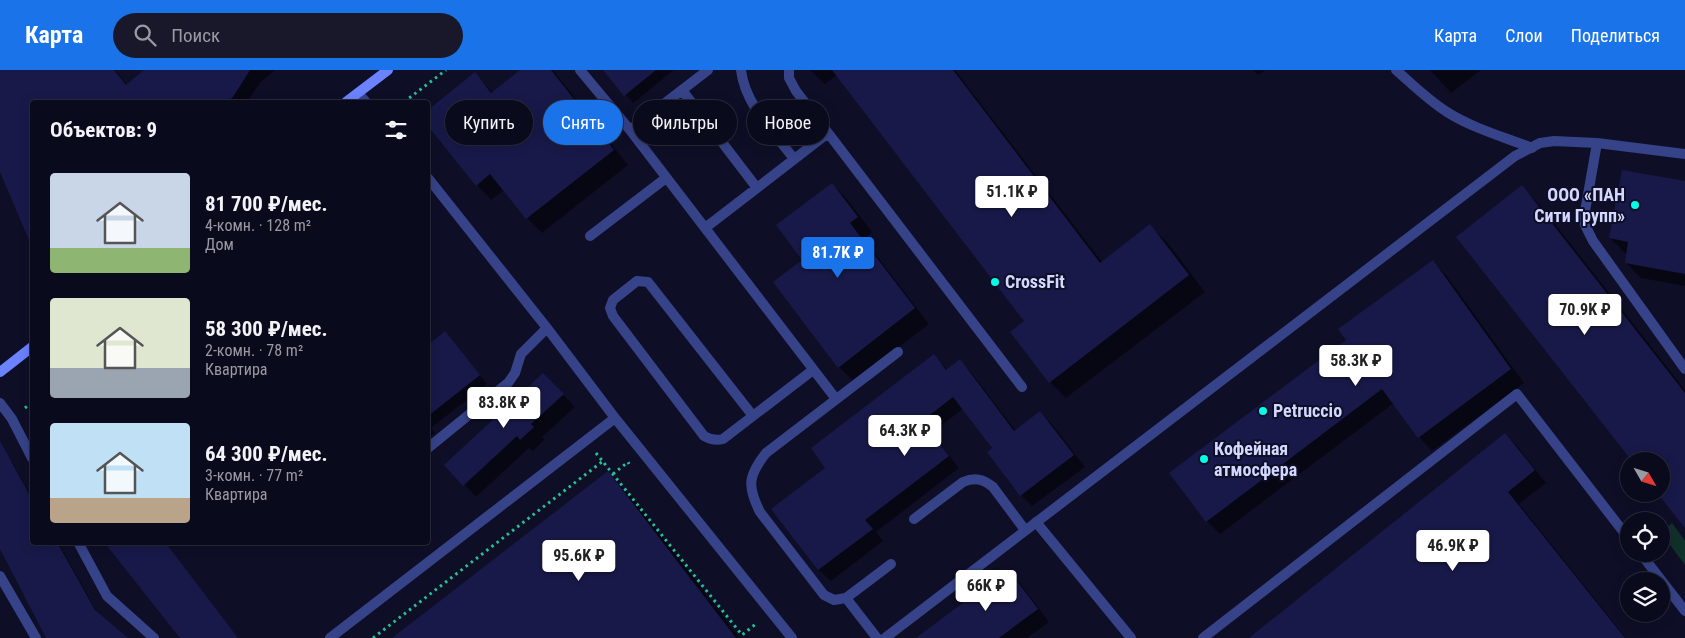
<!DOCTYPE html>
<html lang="ru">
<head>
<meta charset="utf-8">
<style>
	:root { --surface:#0a0a1d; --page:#18182a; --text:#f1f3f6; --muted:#999aa4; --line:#2a2b3b; --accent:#1a73e8 }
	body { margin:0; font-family:"Roboto Condensed",sans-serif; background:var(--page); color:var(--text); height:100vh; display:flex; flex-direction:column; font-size:19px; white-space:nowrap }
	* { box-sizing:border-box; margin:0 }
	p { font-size:16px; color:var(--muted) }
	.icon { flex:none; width:28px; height:28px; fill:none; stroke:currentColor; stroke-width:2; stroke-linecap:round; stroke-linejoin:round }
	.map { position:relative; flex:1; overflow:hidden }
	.drawer { position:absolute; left:30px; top:30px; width:400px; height:445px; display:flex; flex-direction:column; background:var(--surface); border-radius:5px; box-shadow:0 2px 12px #0003,0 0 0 1px var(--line) }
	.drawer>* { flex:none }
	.guide { position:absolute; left:445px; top:30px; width:475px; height:45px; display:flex; gap:10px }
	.needle { width:32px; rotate:129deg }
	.tools { position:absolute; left:1620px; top:382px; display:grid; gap:10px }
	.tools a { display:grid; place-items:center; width:50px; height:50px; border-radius:50%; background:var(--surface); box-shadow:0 2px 12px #0003,0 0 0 1px var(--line); font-size:25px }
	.price { position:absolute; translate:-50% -42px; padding:0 11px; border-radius:5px; background:#fff; color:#222; font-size:16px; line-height:32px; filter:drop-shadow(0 1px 2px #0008) }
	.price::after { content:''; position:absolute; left:50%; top:30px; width:15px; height:11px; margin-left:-8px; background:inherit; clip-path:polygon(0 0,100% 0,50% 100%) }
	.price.selected { background:var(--accent); color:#fff }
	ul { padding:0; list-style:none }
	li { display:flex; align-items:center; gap:15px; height:125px; padding:0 20px }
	li span { display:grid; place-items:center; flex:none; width:140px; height:100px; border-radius:5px; color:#555 }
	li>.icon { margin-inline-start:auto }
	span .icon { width:60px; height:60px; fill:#fffc; stroke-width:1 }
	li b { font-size:21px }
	h2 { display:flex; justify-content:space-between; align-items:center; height:60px; padding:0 20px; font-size:21px }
	.chip { padding:0 18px; border-radius:22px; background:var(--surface); box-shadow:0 2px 12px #0003,0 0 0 1px var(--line); font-size:18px; line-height:45px }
	.chip.selected { background:var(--accent); color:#fff }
	header { display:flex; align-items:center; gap:30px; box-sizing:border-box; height:70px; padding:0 25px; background:var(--accent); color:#fff }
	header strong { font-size:24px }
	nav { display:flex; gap:28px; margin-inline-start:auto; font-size:18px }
	.search { width:350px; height:45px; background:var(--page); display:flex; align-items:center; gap:12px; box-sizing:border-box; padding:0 18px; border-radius:28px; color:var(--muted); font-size:19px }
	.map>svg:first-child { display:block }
</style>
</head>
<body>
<header>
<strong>Карта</strong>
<div class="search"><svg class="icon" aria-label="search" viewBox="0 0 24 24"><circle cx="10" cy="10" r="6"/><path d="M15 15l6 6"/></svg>Поиск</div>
<nav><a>Карта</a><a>Слои</a><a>Поделиться</a></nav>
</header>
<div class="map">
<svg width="1685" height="568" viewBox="0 0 1685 568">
	<rect width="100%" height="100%" fill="#0e0e27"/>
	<path fill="#10312a" d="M1672,453L1685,471V495L1661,463Z"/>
	<path fill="#0007" d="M0,0H115L127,15L146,0H275L260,13L247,32H32V170L30,167L0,99Z
		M522,0H553L628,95L542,163L527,148L504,120L491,130L477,115L428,54V41L475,4L493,23Z
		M605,0H674L633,33Z
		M810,0H955L1102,192L1150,156L1167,172L1205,222L1066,328L1050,312L1026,251L837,5L825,14Z
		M1253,0H1265L1258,5Z
		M1430,0H1481L1451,23Z
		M1685,113V216L1641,208L1626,193L1628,184L1625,183L1610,168Z
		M832,114L847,129L872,162L864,169L929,254L854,312L839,297Z
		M1522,117L1541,136L1685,320V456L1659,424H1661V391H1634L1458,167Z
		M1432,191L1446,205L1524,313L1432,381L1419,367L1394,333L1220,464L1207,451L1348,270Z
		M445,263L487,314L431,358L435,363L428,369V277Z
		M933,285L948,300L960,291L971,302L1016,361L1040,342L1052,354L1085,397L1032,436L1021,425L994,378L964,338L932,363L959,398L876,462L883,471L831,511L819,500L773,439L827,398Z
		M555,316L575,337L542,367L545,369L533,381L529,378L476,427L446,395Z
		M1505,364L1517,376L1546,413L1519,434L1626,568H1251Z
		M9,389L13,393L32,428V472H58L98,544L127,568H48L0,477V395Z
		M608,403L631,426L740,568H397Z
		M1008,501L1020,513L1049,552L1027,568H921Z"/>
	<path fill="#191949" d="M0,0H114L126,15L144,0H250L233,27L227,32H32V177L0,102Z
		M520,0H551L614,80L526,149L490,104L476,116L428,56V40L475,2L491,23Z
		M603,0H656L624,26Z
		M832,0H953L1100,193L1150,154L1189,205L1049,313L1010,262L1024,251Z
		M1622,100L1685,111V204L1625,193L1628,172L1609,168Z
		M832,113L858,147L850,153L915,238L838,298L773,212L802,190L776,155Z
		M1522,115L1685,323V458L1658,424H1661V391H1632L1456,167Z
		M1433,190L1511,299L1418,368L1382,319L1206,452L1169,403L1346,270L1338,259Z
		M445,261L480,305L428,346V275Z
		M934,284L946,300L960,289L1014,361L1040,341L1074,385L1020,426L987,382L992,378L953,327L922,351L949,386L865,450L873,459L818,500L771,439L825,398L811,378Z
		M543,303L564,324L531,354L534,357L520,370L517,366L463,416L444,395Z
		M1505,363L1535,400L1508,422L1625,568H1249Z
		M0,371L32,429V472H57L95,540L128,568H46L0,479Z
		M608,401L736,568H392Z
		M104,472H165L238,568H180Z
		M1008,499L1038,539L999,568H916Z"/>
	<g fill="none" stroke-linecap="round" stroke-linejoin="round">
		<path stroke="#28be98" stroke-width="3" stroke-dasharray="2.5 4" stroke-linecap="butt" d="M404,32L446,0
			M25,338L32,332
			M596,383L742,565L757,553
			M613,404L628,392L629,394
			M373,568L603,391"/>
		<path stroke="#364388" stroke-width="10" d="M580,0L630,60L836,329
			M741,0C745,35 774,62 794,89
			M789,0V8L796,21L1022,317
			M1396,0C1412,14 1428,30 1447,42C1472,58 1504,67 1532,78
			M682,20L708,0
			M358,23L366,32
			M630,60L682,20L757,118L828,63
			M1597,73L1584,147L1585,155L1593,171L1685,299
			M428,108L547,258L615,348L792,568
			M705,158L757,118
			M590,166L666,108
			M0,333L12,349L32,388
			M753,346L648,212L637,211L613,230L610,238L613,246L704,366C711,370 716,371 723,369L813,300
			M428,378L508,313L515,303L521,284L547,258
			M914,449L963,412C975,407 983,409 993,417L1025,460
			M1036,452L1131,568
			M78,472L107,526L154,568
			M1641,484L1685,541
			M0,506L36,568
			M846,528L834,530L824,525L760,442C747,416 748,406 766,383L898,282
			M330,568L615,348
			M877,568L846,528L891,494
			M1203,568L1517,324L1629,469"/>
		<path stroke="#364388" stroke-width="10" d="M885,568L1515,86L1540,73L1554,71L1597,73L1685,84"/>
		<path stroke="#6b83ff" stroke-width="10" d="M346,32L388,0
			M0,302L32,277"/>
	</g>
	<g fill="#00ffe7" stroke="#0e0e27" stroke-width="2">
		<circle cx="1635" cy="135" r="5"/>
		<circle cx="995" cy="212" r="5"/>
		<circle cx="1263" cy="341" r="5"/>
		<circle cx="1204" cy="389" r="5"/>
	</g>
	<g text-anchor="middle" stroke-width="4" stroke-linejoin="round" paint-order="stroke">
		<g font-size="18" font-weight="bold" fill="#d4d7ff" stroke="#0e0e27" text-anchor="start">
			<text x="1625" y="131" text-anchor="end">ООО «ПАН<tspan x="1625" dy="21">Сити Групп»</tspan></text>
			<text x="1005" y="218">CrossFit</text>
			<text x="1273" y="347">Petruccio</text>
			<text x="1214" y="385">Кофейная<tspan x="1214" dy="21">атмосфера</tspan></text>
		</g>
	</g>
</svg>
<div class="tools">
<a><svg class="needle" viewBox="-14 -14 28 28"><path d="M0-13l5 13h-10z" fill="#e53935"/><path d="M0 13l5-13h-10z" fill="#999aa4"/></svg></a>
<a><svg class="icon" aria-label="locate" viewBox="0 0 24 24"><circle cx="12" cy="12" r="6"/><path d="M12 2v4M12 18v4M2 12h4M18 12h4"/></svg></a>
<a><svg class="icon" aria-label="layers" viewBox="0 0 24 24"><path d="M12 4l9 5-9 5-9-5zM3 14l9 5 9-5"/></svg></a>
</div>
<b class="price" style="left:1012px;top:148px">51.1K ₽</b>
<b class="price selected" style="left:838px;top:209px">81.7K ₽</b>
<b class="price" style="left:1585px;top:266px">70.9K ₽</b>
<b class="price" style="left:1356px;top:317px">58.3K ₽</b>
<b class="price" style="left:504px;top:359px">83.8K ₽</b>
<b class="price" style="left:905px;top:387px">64.3K ₽</b>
<b class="price" style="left:1453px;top:502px">46.9K ₽</b>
<b class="price" style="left:579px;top:512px">95.6K ₽</b>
<b class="price" style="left:986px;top:542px">66K ₽</b>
<div class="guide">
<a class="chip">Купить</a>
<a class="chip selected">Снять</a>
<a class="chip">Фильтры</a>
<a class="chip">Новое</a>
</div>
<section class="drawer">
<h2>Объектов: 9<svg class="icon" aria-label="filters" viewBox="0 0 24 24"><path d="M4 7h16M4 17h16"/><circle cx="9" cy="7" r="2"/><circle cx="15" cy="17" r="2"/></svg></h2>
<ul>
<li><span style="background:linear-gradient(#c9d6e8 75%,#8fb573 0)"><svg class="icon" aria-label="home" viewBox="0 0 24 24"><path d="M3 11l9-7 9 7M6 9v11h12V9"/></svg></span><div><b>81 700 ₽/мес.</b><p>4-комн. · 128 m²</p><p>Дом</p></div></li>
<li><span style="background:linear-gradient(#dfe7d0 70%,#9aa5b1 0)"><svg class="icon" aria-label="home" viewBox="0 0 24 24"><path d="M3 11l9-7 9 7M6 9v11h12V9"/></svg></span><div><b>58 300 ₽/мес.</b><p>2-комн. · 78 m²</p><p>Квартира</p></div></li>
<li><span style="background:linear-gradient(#bfe0f5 75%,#b9a48a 0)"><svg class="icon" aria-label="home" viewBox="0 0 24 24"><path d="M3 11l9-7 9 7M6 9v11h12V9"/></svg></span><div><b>64 300 ₽/мес.</b><p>3-комн. · 77 m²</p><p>Квартира</p></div></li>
</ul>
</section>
</div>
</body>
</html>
